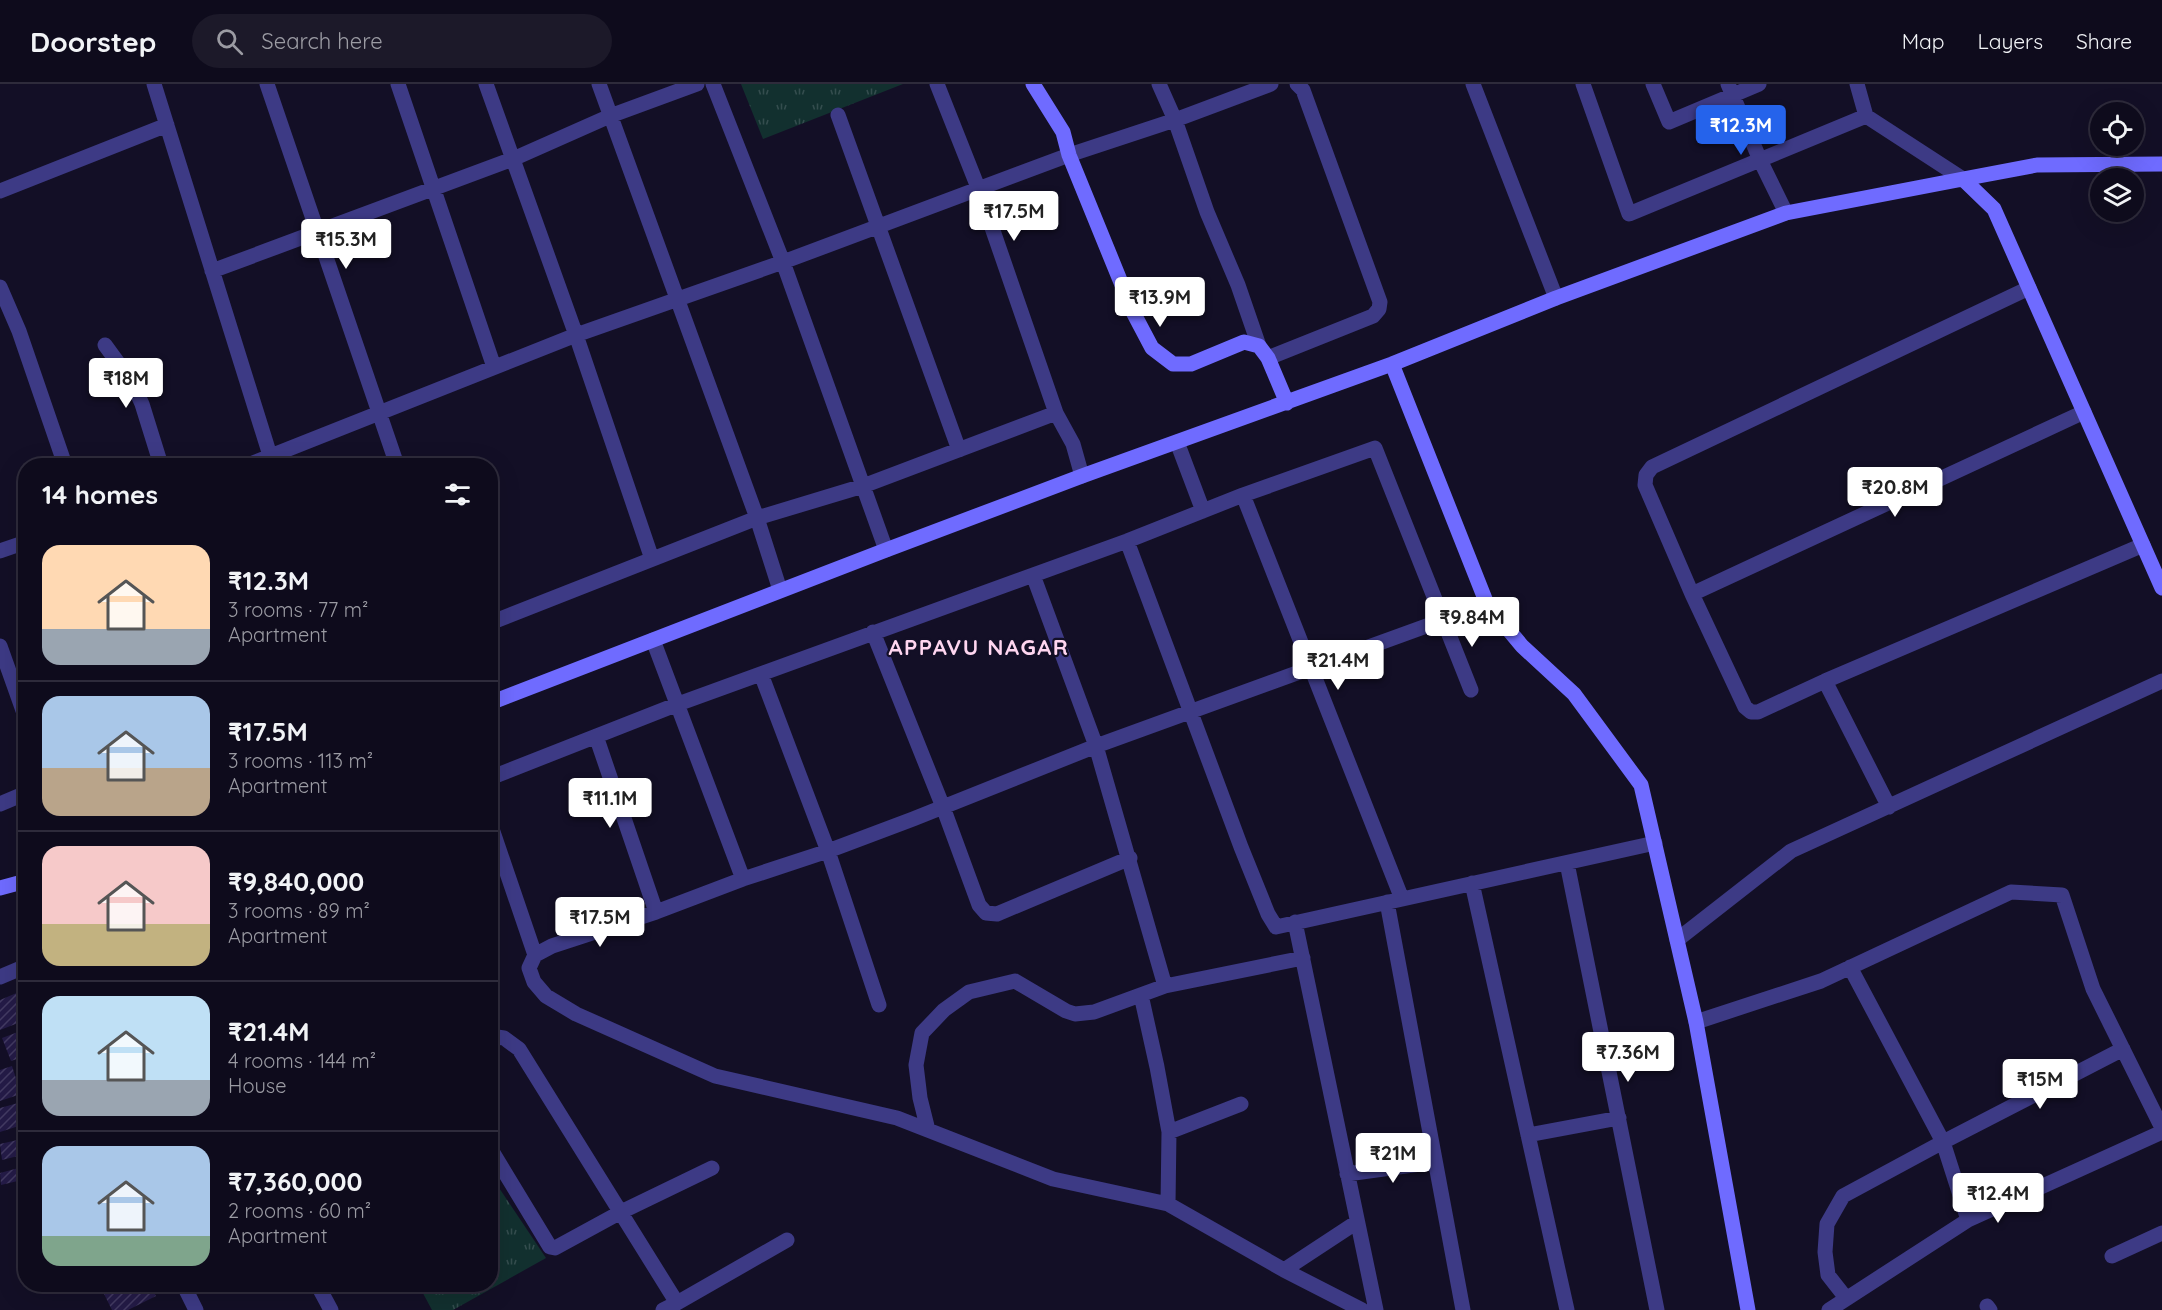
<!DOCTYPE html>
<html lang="en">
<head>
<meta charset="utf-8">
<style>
	:root { --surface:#0e0b1c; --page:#1c1929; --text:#f1f3f6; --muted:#9b9ba3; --line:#2e2b3b; --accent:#2563eb }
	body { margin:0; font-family:Quicksand,sans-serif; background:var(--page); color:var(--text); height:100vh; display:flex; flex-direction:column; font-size:22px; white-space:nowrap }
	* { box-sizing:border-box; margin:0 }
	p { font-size:20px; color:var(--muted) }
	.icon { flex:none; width:33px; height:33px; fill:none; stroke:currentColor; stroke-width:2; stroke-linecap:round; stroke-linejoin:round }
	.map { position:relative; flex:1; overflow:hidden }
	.drawer { position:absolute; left:18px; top:374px; width:480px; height:834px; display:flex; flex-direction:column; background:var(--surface); border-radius:24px; box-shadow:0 6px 24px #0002,0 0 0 2px var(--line) }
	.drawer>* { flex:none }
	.fabs { position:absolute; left:2090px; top:18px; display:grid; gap:12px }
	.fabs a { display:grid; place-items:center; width:54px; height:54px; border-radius:50%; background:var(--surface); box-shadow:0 6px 24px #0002,0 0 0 2px var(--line); font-size:30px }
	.price { position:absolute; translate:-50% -51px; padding:0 14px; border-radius:6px; background:#fff; color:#222; font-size:20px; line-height:39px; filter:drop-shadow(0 2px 3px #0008) }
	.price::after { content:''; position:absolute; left:50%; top:36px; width:18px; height:14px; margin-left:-9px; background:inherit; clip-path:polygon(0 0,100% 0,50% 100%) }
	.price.current { background:var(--accent); color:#fff }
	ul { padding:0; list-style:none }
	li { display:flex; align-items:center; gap:18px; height:150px; padding:0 24px }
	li+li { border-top:2px solid var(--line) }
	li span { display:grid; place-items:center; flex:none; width:168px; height:120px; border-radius:18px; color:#555 }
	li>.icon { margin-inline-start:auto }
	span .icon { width:72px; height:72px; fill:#fffc; stroke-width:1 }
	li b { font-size:26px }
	h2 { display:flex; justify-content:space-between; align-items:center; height:72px; padding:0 24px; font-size:26px }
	header { display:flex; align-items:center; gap:36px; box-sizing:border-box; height:84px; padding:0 30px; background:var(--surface); border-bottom:2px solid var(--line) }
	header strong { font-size:28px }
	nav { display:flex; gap:33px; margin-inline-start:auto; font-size:21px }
	.search { width:420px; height:54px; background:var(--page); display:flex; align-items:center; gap:15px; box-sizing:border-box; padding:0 21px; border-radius:33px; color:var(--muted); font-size:22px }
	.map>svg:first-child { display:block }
</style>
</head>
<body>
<header>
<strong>Doorstep</strong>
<div class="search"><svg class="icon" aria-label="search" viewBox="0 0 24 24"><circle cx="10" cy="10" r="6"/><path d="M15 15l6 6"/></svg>Search here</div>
<nav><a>Map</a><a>Layers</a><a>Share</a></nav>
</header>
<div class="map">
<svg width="2162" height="1226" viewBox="0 0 2162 1226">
	<defs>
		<pattern id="grass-tufts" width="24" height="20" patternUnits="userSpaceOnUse" patternTransform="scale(1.5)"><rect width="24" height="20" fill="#12302f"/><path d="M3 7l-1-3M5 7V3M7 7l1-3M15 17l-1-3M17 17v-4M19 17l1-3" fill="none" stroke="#344d4e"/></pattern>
		<pattern id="building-hatch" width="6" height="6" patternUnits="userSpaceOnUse" patternTransform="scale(1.5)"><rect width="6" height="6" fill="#241b47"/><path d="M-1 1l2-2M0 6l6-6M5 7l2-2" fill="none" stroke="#433b63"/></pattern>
	</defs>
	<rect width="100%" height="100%" fill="#130f26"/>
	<path fill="url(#grass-tufts)" d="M741,0H903L763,55Z
		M491,1092L546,1174L453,1226H432L418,1200H490Z"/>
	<path fill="url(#building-hatch)" d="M26,905V936L0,946V916Z
		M26,945V972L11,977L2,954Z
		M26,977V1010L25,1011L16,981Z
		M12,982L21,1010L0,1017V986Z
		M18,1019L25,1040L0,1048V1024Z
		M26,1054V1070L2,1076L0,1060Z
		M26,1082V1095L1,1101L0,1089Z
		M108,1200H150L156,1212L128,1226H112L101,1204Z"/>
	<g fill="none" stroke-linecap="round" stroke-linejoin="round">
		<path stroke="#3d3a85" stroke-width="15" d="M154,0L273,381
			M267,0L397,381
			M398,0L494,283
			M486,0L576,251L652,475
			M599,0L757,434L863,402L1056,329L1073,360L1082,392
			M713,0L783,178L886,466
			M937,0L979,106L1056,329
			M1159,0L1175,36L1271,0
			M1473,0L1556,214
			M1583,0L1629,130L1866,32L1963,95
			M1653,0L1669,38L1759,0
			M1728,0L1760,76L1786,129
			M1857,0L1866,32
			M838,31L959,366
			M0,107L167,41
			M212,187L513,75L610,32L697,0
			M0,203L19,247L65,381
			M2029,204L1652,383L1646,391L1645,401L1692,510L1745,623L1751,628H1758L1825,597L2143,461
			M105,261L132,298L142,320L161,381
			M1268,274L1373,232L1379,225L1380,218L1303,6L1297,0
			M1177,358L1203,427
			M248,381L576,251L783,178L1069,71L1175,36L1207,128L1238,201L1259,262
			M1243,411L1402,815
			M1127,457L1241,763L1268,830L1276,843L1655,759
			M0,467L26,458
			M1033,491L1096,662L1165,902
			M1692,510L2084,328
			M490,539L757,434L780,506
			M873,548L943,723L979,821L986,829L997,830L1130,774
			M653,556L743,795
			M0,562L26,635
			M761,590L828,767L879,921
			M1825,597L1889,723
			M596,652L656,828
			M490,694L678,620L1127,457L1243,411L1375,364L1471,606
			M0,720L26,709
			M490,739L535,871
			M1567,779L1657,1226
			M1472,799L1567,1226
			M1387,818L1463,1226
			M1295,838L1376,1226
			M1677,856L1791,767L2162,597
			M1850,883L1943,1058L1968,1136
			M0,893L26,882
			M1141,911L1157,983L1169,1048L1168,1120
			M1696,938L1821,897L2011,808L2062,811L2093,905L2162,1044
			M490,952L504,954L519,965L677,1219L663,1226
			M928,1046L920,1014L916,981L922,949L944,926L969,908L1015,897L1066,927L1075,930L1094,928L1165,902L1303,874
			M1169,1048L1241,1020
			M1528,1051L1619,1034
			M490,1064L550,1163L555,1164L621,1128L712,1084
			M1347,1090L1435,1078
			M2112,1172L2162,1149
			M1284,1186L1357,1138
			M183,1200L196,1226
			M317,1200L331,1226
			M1846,1214L1828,1191L1825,1168L1827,1140L1843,1112L1943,1058L2123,965
			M677,1219L787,1156
			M1987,1222L1990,1226
			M1362,1226L1284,1186L1168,1120L1053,1095L897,1034L715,992L576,930L546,912L534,898L529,884L535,871L552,862L656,828L743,795L828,767L913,735L1096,662L1487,520
			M1829,1226L1968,1136L2162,1048"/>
		<path stroke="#6f6bff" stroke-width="15" d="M1033,0L1063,48L1069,71L1133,228L1152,264L1173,280H1191L1244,258L1259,262L1268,274L1287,319
			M1963,95L2037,81L2162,80
			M1392,280L1487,520L1522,562L1574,610L1641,701L1696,938L1748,1226
			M490,619L886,466L1082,392L1392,280L1556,214L1786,129L1963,95L1994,125L2162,504
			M0,804L26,797"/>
	</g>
	<g text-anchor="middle" stroke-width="4.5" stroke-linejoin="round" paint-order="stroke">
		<g font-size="22" font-weight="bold" letter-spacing="1.5" fill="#ffd6f0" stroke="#130f26">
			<text x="979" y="571">APPAVU NAGAR</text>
		</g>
	</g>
</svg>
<div class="fabs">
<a><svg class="icon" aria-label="locate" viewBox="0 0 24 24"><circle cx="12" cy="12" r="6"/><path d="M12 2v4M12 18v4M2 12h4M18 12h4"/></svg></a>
<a><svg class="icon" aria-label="layers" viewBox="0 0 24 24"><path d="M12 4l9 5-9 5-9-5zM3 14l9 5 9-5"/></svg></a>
</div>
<b class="price current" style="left:1741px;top:72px">₹12.3M</b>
<b class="price" style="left:1014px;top:158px">₹17.5M</b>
<b class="price" style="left:346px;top:186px">₹15.3M</b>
<b class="price" style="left:1160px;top:244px">₹13.9M</b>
<b class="price" style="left:126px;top:325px">₹18M</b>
<b class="price" style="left:1895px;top:434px">₹20.8M</b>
<b class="price" style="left:1472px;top:564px">₹9.84M</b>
<b class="price" style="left:1338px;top:607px">₹21.4M</b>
<b class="price" style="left:610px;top:745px">₹11.1M</b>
<b class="price" style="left:600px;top:864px">₹17.5M</b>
<b class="price" style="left:1628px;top:999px">₹7.36M</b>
<b class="price" style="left:2040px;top:1026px">₹15M</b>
<b class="price" style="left:1393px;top:1100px">₹21M</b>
<b class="price" style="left:1998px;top:1140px">₹12.4M</b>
<section class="drawer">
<h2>14 homes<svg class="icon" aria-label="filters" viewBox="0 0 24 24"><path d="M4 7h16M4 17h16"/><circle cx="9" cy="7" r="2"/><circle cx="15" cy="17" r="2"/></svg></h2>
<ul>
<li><span style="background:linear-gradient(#ffd9b3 70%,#9aa5b1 0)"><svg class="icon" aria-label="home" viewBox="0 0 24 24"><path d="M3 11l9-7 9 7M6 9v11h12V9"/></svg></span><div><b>₹12.3M</b><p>3 rooms · 77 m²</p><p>Apartment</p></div></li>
<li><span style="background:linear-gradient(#a9c7e8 60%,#b9a48a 0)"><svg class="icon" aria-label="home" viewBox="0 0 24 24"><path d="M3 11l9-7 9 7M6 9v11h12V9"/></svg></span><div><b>₹17.5M</b><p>3 rooms · 113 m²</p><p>Apartment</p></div></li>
<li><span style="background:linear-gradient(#f6c9c9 65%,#c2b280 0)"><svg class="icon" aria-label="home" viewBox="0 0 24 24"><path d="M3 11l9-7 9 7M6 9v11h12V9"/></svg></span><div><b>₹9,840,000</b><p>3 rooms · 89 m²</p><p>Apartment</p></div></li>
<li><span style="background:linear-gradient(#bfe0f5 70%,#9aa5b1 0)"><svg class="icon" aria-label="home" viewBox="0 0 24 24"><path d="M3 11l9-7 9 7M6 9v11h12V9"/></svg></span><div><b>₹21.4M</b><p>4 rooms · 144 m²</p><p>House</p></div></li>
<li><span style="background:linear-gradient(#a9c7e8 75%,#7fa58c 0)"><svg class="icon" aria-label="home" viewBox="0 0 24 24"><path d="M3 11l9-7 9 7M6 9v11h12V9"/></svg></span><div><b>₹7,360,000</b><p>2 rooms · 60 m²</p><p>Apartment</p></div></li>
</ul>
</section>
</div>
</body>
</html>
